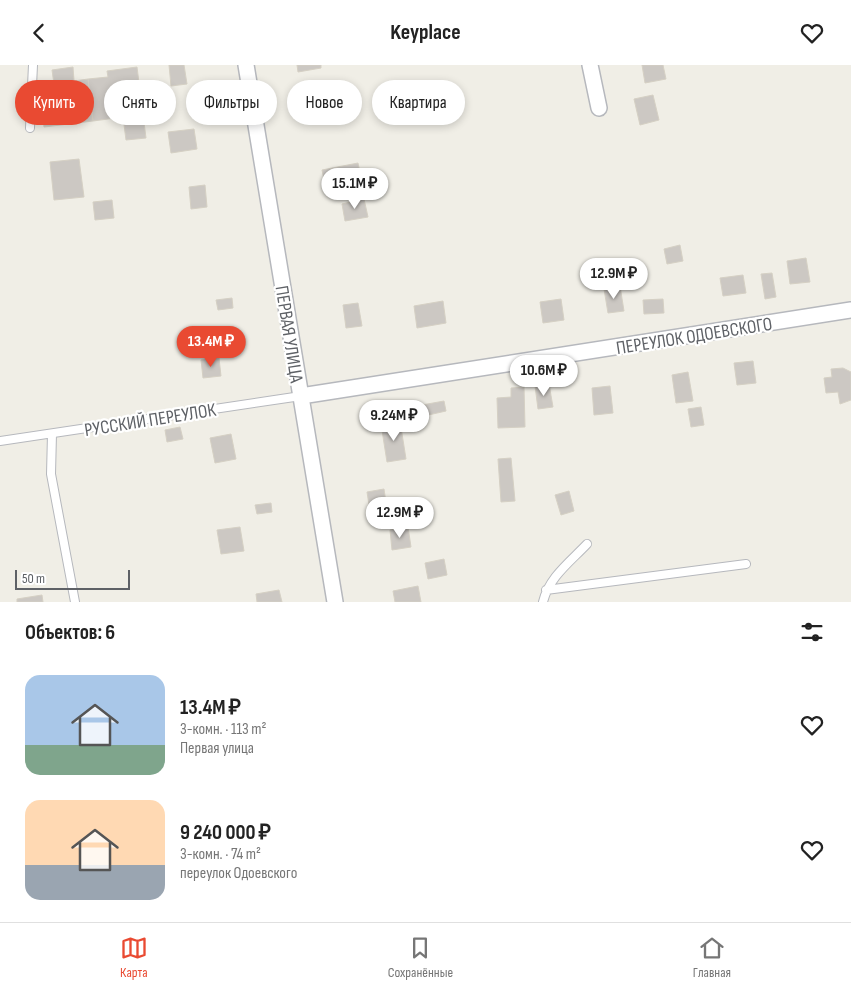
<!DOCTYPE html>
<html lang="ru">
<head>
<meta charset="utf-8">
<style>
	:root { --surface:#fff; --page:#f6f6f6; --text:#222; --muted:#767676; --line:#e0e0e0; --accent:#e94a32 }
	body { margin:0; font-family:"Sofia Sans Condensed",sans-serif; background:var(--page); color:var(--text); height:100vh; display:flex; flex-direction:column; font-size:19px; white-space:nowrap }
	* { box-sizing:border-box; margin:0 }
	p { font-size:16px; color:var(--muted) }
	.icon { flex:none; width:28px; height:28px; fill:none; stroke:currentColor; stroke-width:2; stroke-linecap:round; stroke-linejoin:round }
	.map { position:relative; height:537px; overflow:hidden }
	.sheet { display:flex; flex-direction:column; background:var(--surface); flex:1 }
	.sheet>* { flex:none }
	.guide { position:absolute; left:15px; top:15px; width:500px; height:45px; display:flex; gap:10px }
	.scale { position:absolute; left:15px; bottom:12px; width:115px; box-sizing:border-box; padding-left:5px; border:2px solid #5e6166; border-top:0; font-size:14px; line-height:18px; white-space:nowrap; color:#5e6166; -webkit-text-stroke:4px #fff; paint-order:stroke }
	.price { position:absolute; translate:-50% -42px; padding:0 11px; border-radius:18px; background:#fff; color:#222; font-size:16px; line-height:32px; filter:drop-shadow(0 1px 2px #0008) }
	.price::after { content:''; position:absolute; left:50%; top:30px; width:15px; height:11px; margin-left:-8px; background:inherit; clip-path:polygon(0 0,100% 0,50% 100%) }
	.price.active { background:var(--accent); color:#fff }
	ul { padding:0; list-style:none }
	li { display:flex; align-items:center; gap:15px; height:125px; padding:0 25px }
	li span { display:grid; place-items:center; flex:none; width:140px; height:100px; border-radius:15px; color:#555 }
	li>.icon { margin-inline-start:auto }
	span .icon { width:60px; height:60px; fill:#fffc; stroke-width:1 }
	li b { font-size:21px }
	h2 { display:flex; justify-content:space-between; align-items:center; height:60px; padding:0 25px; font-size:21px }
	.tag { padding:0 18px; border-radius:22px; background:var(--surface); box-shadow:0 2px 8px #0003; font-size:18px; line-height:45px }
	.tag.active { background:var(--accent); color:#fff }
	header { display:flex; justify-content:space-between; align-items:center; height:65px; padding:0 25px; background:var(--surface); font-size:22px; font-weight:700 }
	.tabs { display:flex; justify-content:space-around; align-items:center; height:70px; border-top:1px solid var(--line); background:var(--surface); font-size:14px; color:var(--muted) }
	.tabs a { display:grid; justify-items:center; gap:2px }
	.tabs .active { color:var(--accent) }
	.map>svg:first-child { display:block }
</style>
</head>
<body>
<header><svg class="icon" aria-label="back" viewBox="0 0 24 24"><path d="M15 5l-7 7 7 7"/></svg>Keyplace<svg class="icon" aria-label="heart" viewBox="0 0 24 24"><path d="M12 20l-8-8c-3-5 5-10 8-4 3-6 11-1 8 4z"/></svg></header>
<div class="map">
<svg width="851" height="537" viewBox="0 0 851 537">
	<rect width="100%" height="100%" fill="#f0eee6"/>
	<path fill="#ccc8c3" stroke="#d5d0c4" d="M169,0H184L187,19L171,21Z
		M297,0H321V3L298,7Z
		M642,0H663L666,14L645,18Z
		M73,2L74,16L88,14L93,56L44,62L39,21L54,19L52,5Z
		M137,2L146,73L126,75L123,52L93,56L88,14L108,12L107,6Z
		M328,26L331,45L310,48L308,35L319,33L318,27Z
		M653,30L659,55L640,60L634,34Z
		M194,64L197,84L171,88L168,67Z
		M79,94L84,132L54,135L50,97Z
		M358,98L363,122L327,129L322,105Z
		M205,120L207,142L191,144L189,122Z
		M364,134L368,152L345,156L342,139Z
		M112,135L114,153L95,155L93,137Z
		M680,180L683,196L667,199L664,184Z
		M806,193L810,217L790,219L787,196Z
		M772,208L776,232L765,234L761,209Z
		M743,210L746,228L723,231L720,213Z
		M620,221L624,246L608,248L604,224Z
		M232,233L233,243L218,245L216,235Z
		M561,234L564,255L543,258L540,237Z
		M663,234L664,248L644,249L643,235Z
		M443,236L446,258L417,263L414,241Z
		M358,238L362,261L346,263L343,240Z
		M219,293L221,311L203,313L201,295Z
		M753,296L756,318L737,320L734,298Z
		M843,303L851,307V335L840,339L838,327L826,328L824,313L832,312L831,304Z
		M688,307L693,336L676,338L672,310Z
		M549,319L553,342L538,344L535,321Z
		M610,321L613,348L594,350L592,323Z
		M524,322L525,362L498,363L497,333L511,332V323Z
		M444,336L446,346L424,351L422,340Z
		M701,342L704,360L691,362L688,344Z
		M400,356L406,394L387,397L381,359Z
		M180,362L183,374L167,377L165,365Z
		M231,369L236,394L215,398L210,373Z
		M511,393L515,436L501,437L498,394Z
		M384,424L388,451L371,453L367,427Z
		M569,426L574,446L561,450L555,430Z
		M271,438L272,447L257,449L255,440Z
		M240,462L244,486L221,489L217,465Z
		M408,462L411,482L392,485L390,465Z
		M444,494L447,510L428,514L425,498Z
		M418,521L421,537H395L393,526Z
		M279,525L282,537H257L256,529Z
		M42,530L43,537H17V534Z"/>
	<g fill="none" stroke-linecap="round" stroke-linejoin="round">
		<g stroke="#b6b8bd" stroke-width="10">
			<path id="service" d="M30,63L33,0
				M52,369L51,409L75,537
				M0,376L301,331
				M546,525L746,499
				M543,537C549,512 570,497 587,479"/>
		</g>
		<g stroke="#b6b8bd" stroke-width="18">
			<path id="minor" d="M246,0L335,537
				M590,0L599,43
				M301,331L851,245"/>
		</g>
		<use href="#service" stroke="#fff" stroke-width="8"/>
		<use href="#minor" stroke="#fff" stroke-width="15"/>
	</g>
	<g text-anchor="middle" stroke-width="4.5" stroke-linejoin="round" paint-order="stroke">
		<g font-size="19" fill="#5e6166" stroke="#fff">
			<text transform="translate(290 269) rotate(81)" y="7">ПЕРВАЯ УЛИЦА</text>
			<text transform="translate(694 270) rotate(-9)" y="7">ПЕРЕУЛОК ОДОЕВСКОГО</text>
			<text transform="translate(150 354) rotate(-9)" y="7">РУССКИЙ ПЕРЕУЛОК</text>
		</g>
	</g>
</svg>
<div class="scale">50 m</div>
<b class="price" style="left:355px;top:145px">15.1M ₽</b>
<b class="price" style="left:614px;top:235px">12.9M ₽</b>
<b class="price active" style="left:211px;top:303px">13.4M ₽</b>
<b class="price" style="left:544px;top:332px">10.6M ₽</b>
<b class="price" style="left:394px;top:377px">9.24M ₽</b>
<b class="price" style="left:400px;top:474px">12.9M ₽</b>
<div class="guide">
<a class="tag active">Купить</a>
<a class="tag">Снять</a>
<a class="tag">Фильтры</a>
<a class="tag">Новое</a>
<a class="tag">Квартира</a>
</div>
</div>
<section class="sheet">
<h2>Объектов: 6<svg class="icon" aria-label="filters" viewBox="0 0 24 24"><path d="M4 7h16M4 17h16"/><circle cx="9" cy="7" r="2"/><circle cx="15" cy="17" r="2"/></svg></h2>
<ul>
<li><span style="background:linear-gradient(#a9c7e8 70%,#7fa58c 0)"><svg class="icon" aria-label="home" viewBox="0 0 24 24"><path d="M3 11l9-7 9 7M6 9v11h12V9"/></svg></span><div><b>13.4M ₽</b><p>3-комн. · 113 m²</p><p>Первая улица</p></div><svg class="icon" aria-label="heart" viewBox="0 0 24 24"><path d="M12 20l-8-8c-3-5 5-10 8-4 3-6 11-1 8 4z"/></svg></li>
<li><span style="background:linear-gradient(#ffd9b3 65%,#9aa5b1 0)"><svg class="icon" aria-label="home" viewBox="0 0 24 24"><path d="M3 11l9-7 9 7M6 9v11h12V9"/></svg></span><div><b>9 240 000 ₽</b><p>3-комн. · 74 m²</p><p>переулок Одоевского</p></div><svg class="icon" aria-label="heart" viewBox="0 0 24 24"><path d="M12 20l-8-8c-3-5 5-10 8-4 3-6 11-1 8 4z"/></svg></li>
</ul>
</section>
<nav class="tabs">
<a class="active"><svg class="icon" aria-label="map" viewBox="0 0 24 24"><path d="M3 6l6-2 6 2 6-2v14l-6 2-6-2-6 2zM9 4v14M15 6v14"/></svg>Карта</a>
<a><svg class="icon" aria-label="saved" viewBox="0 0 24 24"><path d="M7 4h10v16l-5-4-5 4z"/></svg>Сохранённые</a>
<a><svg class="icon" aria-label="home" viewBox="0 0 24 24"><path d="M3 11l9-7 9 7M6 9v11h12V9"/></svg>Главная</a>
</nav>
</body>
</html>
